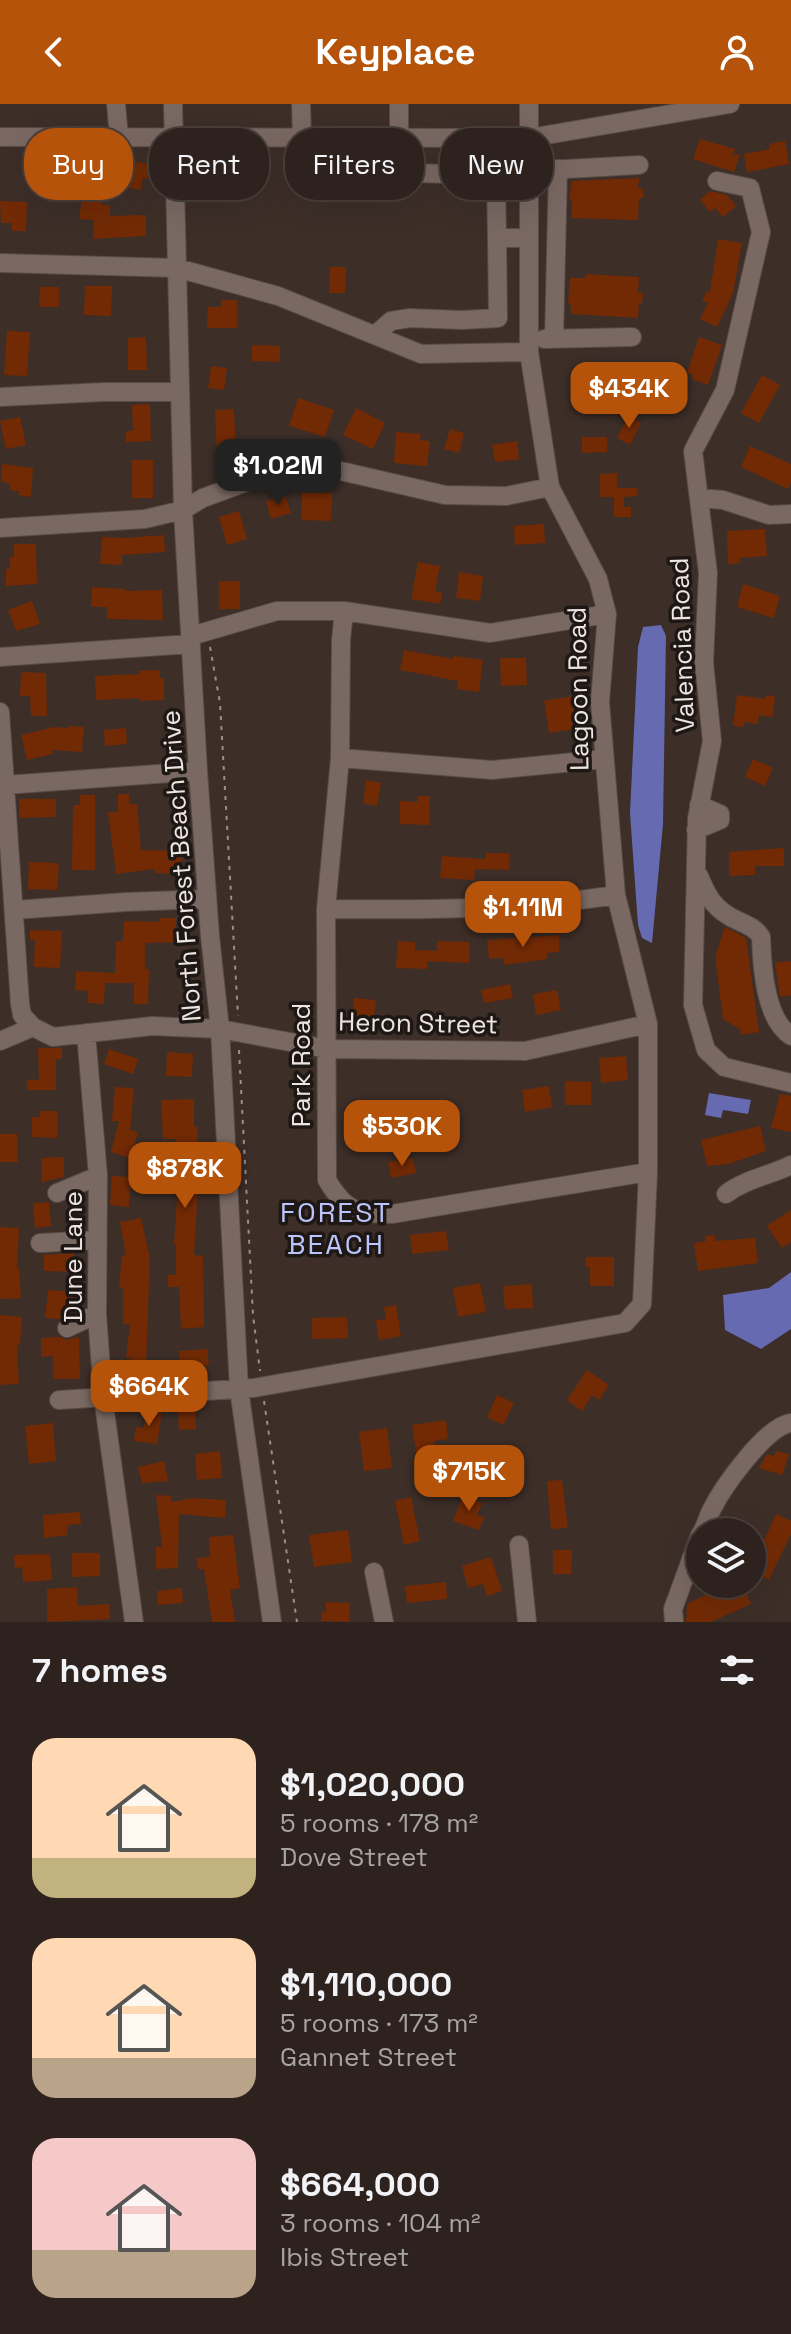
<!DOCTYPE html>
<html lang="en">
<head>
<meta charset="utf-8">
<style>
	:root { --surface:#2e221e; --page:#362a27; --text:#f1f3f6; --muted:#a7a4a4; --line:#493f3c; --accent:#b45309 }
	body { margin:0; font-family:"Space Grotesk",sans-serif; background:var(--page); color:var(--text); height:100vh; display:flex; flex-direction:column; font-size:30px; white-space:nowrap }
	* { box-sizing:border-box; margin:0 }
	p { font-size:26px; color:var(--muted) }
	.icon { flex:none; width:44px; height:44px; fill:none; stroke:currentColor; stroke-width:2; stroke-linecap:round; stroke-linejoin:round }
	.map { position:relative; height:1518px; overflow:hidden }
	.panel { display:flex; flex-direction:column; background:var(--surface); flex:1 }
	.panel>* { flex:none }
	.guide { position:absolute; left:24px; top:24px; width:744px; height:72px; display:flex; gap:16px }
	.controls { position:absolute; left:686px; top:1414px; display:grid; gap:16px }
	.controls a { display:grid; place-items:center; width:80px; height:80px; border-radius:50%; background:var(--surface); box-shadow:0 8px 32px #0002,0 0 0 2px var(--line); font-size:40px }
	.price { position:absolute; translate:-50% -68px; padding:0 18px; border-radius:16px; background:var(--accent); color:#fff; font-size:26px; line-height:52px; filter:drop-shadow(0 2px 4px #0008) }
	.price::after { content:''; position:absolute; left:50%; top:48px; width:24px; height:18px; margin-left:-12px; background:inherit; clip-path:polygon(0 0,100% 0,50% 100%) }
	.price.on { background:#222; color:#fff }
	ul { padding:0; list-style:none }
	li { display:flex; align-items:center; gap:24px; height:200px; padding:0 32px }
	li span { display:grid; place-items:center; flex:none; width:224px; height:160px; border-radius:24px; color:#555 }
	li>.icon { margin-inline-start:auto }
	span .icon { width:96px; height:96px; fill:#fffc; stroke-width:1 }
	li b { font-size:34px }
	h2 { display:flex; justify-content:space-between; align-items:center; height:96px; padding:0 32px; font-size:34px }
	.pill { padding:0 28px; border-radius:32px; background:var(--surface); box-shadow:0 8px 32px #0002,0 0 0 2px var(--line); font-size:28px; line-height:72px }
	.pill.on { background:var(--accent); color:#fff }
	header { display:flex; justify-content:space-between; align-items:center; height:104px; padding:0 32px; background:var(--accent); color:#fff; font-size:36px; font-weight:700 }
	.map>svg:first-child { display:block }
</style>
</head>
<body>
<header><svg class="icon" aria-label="back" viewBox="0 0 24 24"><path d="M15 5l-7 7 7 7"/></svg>Keyplace<svg class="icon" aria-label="person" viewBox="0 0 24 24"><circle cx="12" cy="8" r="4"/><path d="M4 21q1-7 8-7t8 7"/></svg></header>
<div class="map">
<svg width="791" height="1518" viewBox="0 0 791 1518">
	<rect width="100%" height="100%" fill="#3d2e28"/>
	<path fill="#656ab1" d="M661,521L666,532L663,720L652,839L642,834L638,821L630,709L638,543L643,523Z
		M709,989L751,996L748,1010L723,1006L721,1014L705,1011Z
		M791,1168V1225L761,1245L725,1226L723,1191L769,1184Z"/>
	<path fill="#722a05" d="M700,35L735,45L732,52L740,50L734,68L693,55Z
		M785,37L789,60L747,68L744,50L770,45L769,40Z
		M34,53L68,54L67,74L33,73Z
		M88,55L110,59L102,101H110V112L146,111V132L93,135L94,116L79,115Z
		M128,57L152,60L150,75L143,74L141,86L124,83Z
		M639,74L638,84L643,85V94H639L638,116L571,114L572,95H569L572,77Z
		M710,87L727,91L736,102L723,113L715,104L710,108L700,96Z
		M0,97L27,98L26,127H12V119H1Z
		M718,135L742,139L733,189L717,223L700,215L708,199L702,196L707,187L710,188Z
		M330,163H346L345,189H329Z
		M585,170L639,173L638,189H643L642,200L639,199L638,214L571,210V201L568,200L570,174H585Z
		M85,182H112L111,212L84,211Z
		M40,183H59V203H39Z
		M221,196H237V224H207L208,203H221Z
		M7,227L30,228L27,272L4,271Z
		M146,233L147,266H128V234Z
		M699,233L722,241L708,281L692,275L693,271L687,269Z
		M252,241L280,242V258L252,257Z
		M211,262L227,264L224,286L208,284Z
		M762,271L780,281L759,319L741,309Z
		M298,294L334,306L325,333L289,322Z
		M150,300L151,337L126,338V327H133L132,301Z
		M356,304L385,319L373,345L343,331Z
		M234,305L236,354H217L215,306Z
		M628,312L641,319L630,341L617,334Z
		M20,313L26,341L6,345L0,317Z
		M450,325L464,329L459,349L444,345Z
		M396,328L421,330L420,336L430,337L427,362L394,359Z
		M582,333H607V348L582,349Z
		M517,337L519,355L495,358L492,341Z
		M750,342L791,360V379L788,385L741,363Z
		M132,356H153V394H132Z
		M2,360L33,364L31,393L18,391L19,387L9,386L10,379L1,378Z
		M617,369V384H637V392L624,393V403H631V413H614V393H600V370Z
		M302,389H332L331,417L301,416Z
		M285,391L291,409L271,415L266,397Z
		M239,407L247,435L227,441L219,413Z
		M544,420L545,439L515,441L514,422Z
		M765,425L767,452L739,454L740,459L728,460L727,427Z
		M164,431L165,448L122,451V461L100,460L102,433L126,434Z
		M14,440H36L37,480L6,482V465H10V453H14Z
		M418,458L440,462L435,487L442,488L440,500L411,495Z
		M459,468L483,472L480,497L456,494Z
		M219,477H240V505H219Z
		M743,480L780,492L774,514L737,503Z
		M92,483L125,485V487L162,486L163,516L107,515V503H91Z
		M32,497L40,520L16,527L8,506Z
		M404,546L454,555V552L483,556L479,588L457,585L458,577L400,566Z
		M500,554H526L527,581L501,582Z
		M160,566V574H164V596L140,597V594L96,596L95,572L139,570V567Z
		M21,568L46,569L47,612H31L30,592H20Z
		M737,591L765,595L766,591L775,592L773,613L759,611L758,620L744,618V623L733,622Z
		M573,592L576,611L571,612L574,625L549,629L544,597Z
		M69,622L84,623L82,648L52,646L53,650L27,656L21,631L54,623L69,624Z
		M126,624L127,640L105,642L104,626Z
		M753,655L773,664L765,682L745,673Z
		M366,676L381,679L377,702L363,699Z
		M118,690H129V700H137L141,746L182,747V770L155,769V765L116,770L108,708H118Z
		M80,691H95V766H72L73,701H80Z
		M418,692H430L429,721L400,720V697L417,698Z
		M19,695H56V713L19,714Z
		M784,744V762H755V771L729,772V748Z
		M486,749H509V766L475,765L474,776L440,774L442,752L485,755Z
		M29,758L57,759L59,763L57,786L28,785Z
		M159,814H176V829H187V838L145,839V865H149L148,900H134V879H105L104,900L88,899V887L75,886L76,867L115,869L116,837H123L124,817L159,818Z
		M725,823L746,834L759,928L741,931L740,925L723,915L715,853Z
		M30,826L62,827L60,864L34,863L35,836H30Z
		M559,831V848L547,849V855L504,861L503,854L489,855L487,836Z
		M398,837L415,838V846L437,847V837L470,838L469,859L427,857V865L396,864Z
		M785,857L791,858V891L780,893L775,859Z
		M510,880L513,894L484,899L481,886Z
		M557,886L561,906L536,911L533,890Z
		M354,894L376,896L373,925L352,923Z
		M38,944H62V955H56V986H27V976H39Z
		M109,945L138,955L133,970L104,960Z
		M167,948L193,950L192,973L166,972Z
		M626,952L628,976L601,979L599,954Z
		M565,977L591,978V1001H565Z
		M549,982L552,1003L525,1008L522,986Z
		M115,983L134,984L130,1026L138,1028L131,1054L111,1048L119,1017H112Z
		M780,990L791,992V1028L771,1024Z
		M194,995V1023H198L196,1066H199L194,1151L203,1152L204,1223L181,1225L179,1183H168V1171H176V1141H174L178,1078H165V1065L175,1066L176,1035H163L161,996Z
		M40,1007H58L57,1034L32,1033V1013H40Z
		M760,1022L766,1047L728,1060L707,1062L701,1036Z
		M0,1030H17L18,1058H0Z
		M64,1053V1073L42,1078L41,1054Z
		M413,1054L416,1069L391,1074L388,1058Z
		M112,1072L131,1073L129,1103L110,1101Z
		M49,1098L51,1122L35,1124L33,1099Z
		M791,1106V1138L782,1144L767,1122Z
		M141,1114L150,1154L146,1263H130V1254H126L130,1220H123V1184L119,1183L122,1151L126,1152L120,1118Z
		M0,1123L19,1124L17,1165L19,1164L21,1194L0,1195Z
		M446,1127L449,1146L412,1150L410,1131Z
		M715,1131V1137L755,1134L758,1159L698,1167L694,1139L706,1137L705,1132Z
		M74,1149L73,1168L44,1167V1151Z
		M586,1153H614V1182H590V1163H586Z
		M480,1179L486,1208L458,1213L453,1184Z
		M532,1180L533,1204L505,1205L503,1182Z
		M48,1186L75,1188L73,1208L60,1215L45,1214Z
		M396,1201L401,1232L379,1236L376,1216L386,1215L384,1203Z
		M0,1211L22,1213L20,1241H17L19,1280L0,1281Z
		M347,1213L348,1234L312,1235V1214Z
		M59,1233L67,1236L79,1233L80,1275H53V1252L41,1253V1234Z
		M207,1245L209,1261L180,1263L179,1247Z
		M587,1266L609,1281L599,1296L592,1291L582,1307L567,1296Z
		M497,1291L514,1299L503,1321L487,1313Z
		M195,1303L196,1325L179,1326L178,1304Z
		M146,1306L162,1308L157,1340L134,1337L136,1323L144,1324Z
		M446,1316L448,1335L434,1337L437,1358L418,1361L412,1321Z
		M53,1319L56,1357L29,1360L25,1322Z
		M387,1324L392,1364L364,1367L359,1328Z
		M220,1347L222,1374L197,1376L195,1350Z
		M776,1347L789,1350L782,1371L759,1364L767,1350L774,1352Z
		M164,1357L168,1377L142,1379L138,1363Z
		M562,1376L568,1424L551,1425L547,1377Z
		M156,1391L171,1392L172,1398L193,1394L226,1396L225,1414L179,1410L178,1464L156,1465V1443H162Z
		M463,1391L482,1399L477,1411L484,1413L479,1426L453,1417Z
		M411,1393L420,1437L404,1441L395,1397Z
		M80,1408L81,1420L67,1421L68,1431L44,1434L43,1411Z
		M776,1410L791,1417V1430L769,1476L752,1468V1462Z
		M348,1426L352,1458L314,1463L309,1431Z
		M233,1431L240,1484L230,1486L235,1518H212L204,1465H198L197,1454L210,1453L209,1433Z
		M553,1446H572L571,1470H553Z
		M72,1449H100V1472L72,1473Z
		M50,1450L52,1476L23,1478L22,1463L15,1464L14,1451Z
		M491,1453L502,1487L487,1492L483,1480L468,1484L462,1462Z
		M446,1478L447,1495L407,1499L405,1482Z
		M728,1480H742L751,1500L711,1518H686L687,1500Z
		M77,1483L78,1502L109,1500L110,1515L47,1518V1485Z
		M182,1484L183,1499L158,1501L157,1487Z
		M326,1498L350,1499L349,1518L321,1517L322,1508H326Z"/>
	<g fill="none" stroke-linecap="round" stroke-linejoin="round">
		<g stroke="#584c46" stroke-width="20">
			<path id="minor" d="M116,0L119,34
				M173,0L183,406L198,667L210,832L220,925L239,1285L272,1518
				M301,0L302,34
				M0,33L529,34L730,0
				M338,33L339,67L485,71L496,77L497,134H529
				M399,34V0
				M529,67L639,61
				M717,77L750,84L761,128L725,286L693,347L708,469L704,558L712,637L697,715L693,901L706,946L724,963L791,979
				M0,159L177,164L278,192L421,250L529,248
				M375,231L391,217L410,214L462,216L498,214L497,134
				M554,234L558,65
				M544,235L632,233
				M0,293L104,288H178
				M699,394L723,396L769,411L791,410
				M0,424L145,415L183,406L203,394L288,363L319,362L445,391L506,392L550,383
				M344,507L341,536L340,654L326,805L327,1076C346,1108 357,1109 392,1110L648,1068
				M191,532L277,507H344L490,529L607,510
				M0,553L191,540
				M0,608L20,900L22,911L33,923L53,933L152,922L220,925L328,945L525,947L648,920
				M340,654L492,666L604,655
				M5,681L198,667
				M696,726L720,716V710L699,701
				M699,772C706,789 712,802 729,812C740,819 754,821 761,833C762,863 765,915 791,932
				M326,805C423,806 519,806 616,791
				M14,806L126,798L207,795
				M86,929L98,1072L97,1210L103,1293L134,1518
				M0,937L33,923
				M57,1089L98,1072
				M726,1090C745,1075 769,1072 791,1061
				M40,1139L96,1136
				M67,1224L97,1210
				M59,1296L254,1284L625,1219L642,1200L648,1068V920L616,791L600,598L607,510L598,475L550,383L529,248V0
				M702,1428C706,1421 708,1412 712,1405C723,1383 766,1322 791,1319
				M519,1441L527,1518
				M374,1468L384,1518
				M674,1518L673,1505L700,1431"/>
		</g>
		<path stroke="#9c908c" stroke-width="2" stroke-dasharray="4 6" stroke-linecap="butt" d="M191,83L192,49
			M210,543L220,599L238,912
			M239,946L253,1211L260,1267
			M264,1297L297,1518"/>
		<use href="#minor" stroke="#7a6962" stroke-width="18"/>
	</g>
	<g text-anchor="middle" stroke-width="7" stroke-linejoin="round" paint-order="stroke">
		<g font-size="26" fill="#eee4e1" stroke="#1e1815">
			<text transform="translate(682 541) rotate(-92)" y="9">Valencia Road</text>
			<text transform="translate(578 585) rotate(-91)" y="9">Lagoon Road</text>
			<text transform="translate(181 762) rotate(-94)" y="9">North Forest Beach Drive</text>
			<text transform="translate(418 919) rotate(1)" y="9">Heron Street</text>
			<text transform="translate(301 961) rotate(-90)" y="9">Park Road</text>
			<text transform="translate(73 1153) rotate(-90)" y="9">Dune Lane</text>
		</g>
		<g font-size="28" letter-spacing="2" fill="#bdc4fd" stroke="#1e1815">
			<text x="336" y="1118">FOREST<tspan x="336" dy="32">BEACH</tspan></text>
		</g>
	</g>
</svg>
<div class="controls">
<a><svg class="icon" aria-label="layers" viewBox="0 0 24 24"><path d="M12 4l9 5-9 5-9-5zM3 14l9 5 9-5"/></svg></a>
</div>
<b class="price" style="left:629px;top:326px">$434K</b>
<b class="price on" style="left:278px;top:403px">$1.02M</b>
<b class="price" style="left:523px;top:845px">$1.11M</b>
<b class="price" style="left:402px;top:1064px">$530K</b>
<b class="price" style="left:185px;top:1106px">$878K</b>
<b class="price" style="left:149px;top:1324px">$664K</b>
<b class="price" style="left:469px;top:1409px">$715K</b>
<div class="guide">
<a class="pill on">Buy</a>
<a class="pill">Rent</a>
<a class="pill">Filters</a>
<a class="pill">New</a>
</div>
</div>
<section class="panel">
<h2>7 homes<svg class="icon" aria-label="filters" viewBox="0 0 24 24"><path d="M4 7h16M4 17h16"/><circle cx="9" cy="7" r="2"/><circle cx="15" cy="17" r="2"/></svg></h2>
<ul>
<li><span style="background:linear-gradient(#ffd9b3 75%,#c2b280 0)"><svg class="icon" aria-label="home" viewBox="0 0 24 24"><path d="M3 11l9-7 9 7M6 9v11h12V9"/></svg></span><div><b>$1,020,000</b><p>5 rooms · 178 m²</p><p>Dove Street</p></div></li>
<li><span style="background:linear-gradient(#ffd9b3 75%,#b9a48a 0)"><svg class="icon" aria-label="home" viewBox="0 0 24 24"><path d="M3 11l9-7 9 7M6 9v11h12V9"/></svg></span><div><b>$1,110,000</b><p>5 rooms · 173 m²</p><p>Gannet Street</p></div></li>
<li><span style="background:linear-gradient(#f6c9c9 70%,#b9a48a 0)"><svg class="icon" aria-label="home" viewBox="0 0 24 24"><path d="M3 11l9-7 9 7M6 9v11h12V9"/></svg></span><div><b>$664,000</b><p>3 rooms · 104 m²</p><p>Ibis Street</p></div></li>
</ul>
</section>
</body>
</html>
